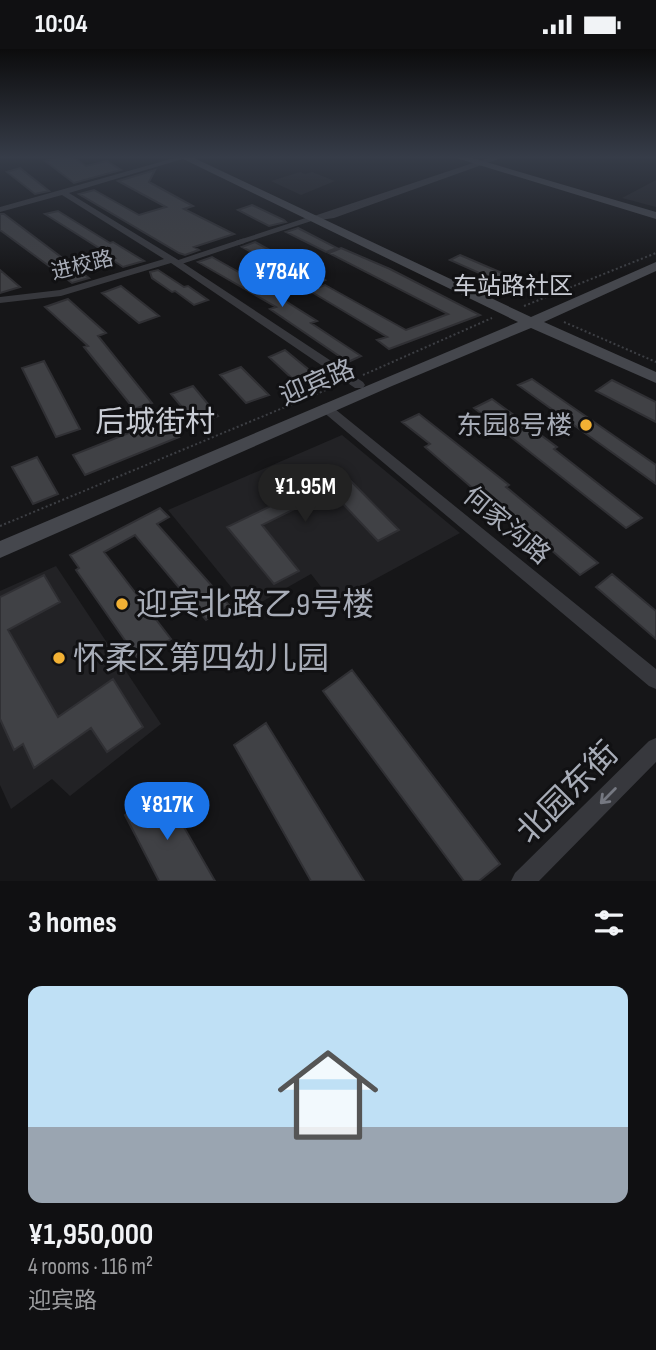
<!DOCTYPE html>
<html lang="en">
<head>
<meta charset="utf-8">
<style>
	:root { --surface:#101012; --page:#1e1e20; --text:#f1f3f6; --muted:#9c9d9f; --line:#303032; --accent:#1a73e8 }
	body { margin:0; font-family:"Sofia Sans Condensed","Noto Sans SC",sans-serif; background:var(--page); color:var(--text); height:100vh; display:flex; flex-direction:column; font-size:26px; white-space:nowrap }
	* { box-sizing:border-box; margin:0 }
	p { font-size:23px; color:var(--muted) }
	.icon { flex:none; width:38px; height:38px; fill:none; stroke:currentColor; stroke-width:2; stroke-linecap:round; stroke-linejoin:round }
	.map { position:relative; height:832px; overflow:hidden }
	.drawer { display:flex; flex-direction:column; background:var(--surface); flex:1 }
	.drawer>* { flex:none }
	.price { position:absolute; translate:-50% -60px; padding:0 16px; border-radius:24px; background:var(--accent); color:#fff; font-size:23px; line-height:46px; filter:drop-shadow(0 2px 4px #0008) }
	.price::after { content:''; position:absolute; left:50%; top:42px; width:21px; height:16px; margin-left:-10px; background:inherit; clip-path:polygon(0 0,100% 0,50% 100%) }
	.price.selected { background:#222; color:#fff }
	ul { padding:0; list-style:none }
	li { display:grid; align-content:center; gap:14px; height:371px; padding:0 28px }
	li+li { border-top:2px solid var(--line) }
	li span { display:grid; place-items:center; height:217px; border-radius:14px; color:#555 }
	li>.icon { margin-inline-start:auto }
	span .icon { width:126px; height:126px; fill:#fffc; stroke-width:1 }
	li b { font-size:30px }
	h2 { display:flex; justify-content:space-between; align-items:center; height:84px; padding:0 28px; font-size:30px }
	.status { display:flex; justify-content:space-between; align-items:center; height:49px; padding:0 35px; background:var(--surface); direction:ltr }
	.status svg { height:19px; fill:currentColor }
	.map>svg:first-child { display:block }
</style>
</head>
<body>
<div class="status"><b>10:04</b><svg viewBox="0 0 49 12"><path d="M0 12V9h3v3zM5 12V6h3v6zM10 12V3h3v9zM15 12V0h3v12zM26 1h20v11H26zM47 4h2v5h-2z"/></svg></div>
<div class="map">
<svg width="656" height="832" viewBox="0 0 656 832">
	<rect width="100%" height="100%" fill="#161618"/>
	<path fill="#222225" d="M300,123L305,125L312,123L335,132L301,146L271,132Z
		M656,131V158L622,149Z
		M342,386L460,484L333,553L311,525L249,560L168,461Z
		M56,517L161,675L70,747L52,730L11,760L0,736V542Z"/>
	<path fill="#404145" stroke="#303034" stroke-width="2" d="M59,108H73L86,117L107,112L121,121L74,134L45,112Z
		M20,119L49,142L35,145L7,123Z
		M155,121L149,133L193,157L184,160L234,185L194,198L199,201L185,206L179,204L79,145L94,141L139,166L166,158L118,132Z
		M252,156L284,171L286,173L269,177L238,161Z
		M58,162L110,194L113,193L144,212L123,218L111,210L115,209L45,165Z
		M0,165H4L89,229L72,234L0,181Z
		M298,179L337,199L326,203L286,183Z
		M255,193L325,231L312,236L242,198Z
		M341,199L390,220L480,266L389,300L377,291L387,288L310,242L325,236L406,281L448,265L329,204Z
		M460,206L509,227L506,236L450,211Z
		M212,208L281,247L279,248L317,272L311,274L361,307L348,313L270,260L276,258L198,213Z
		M0,221L20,238L0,244Z
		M158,221L184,238L188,237L208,251L194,256L175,242L172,243L152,229L150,223Z
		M121,237L159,267L139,274L102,244Z
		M68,250L106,284L98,287L152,354L134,360L84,298L88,297L45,258Z
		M285,301L314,325L295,332L269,308Z
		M44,312L80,380L56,388L22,319Z
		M241,318L269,346L246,354L220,326Z
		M532,330L656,416V435L518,336Z
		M612,331L656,353V373L596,342Z
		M193,337L218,367L196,375L171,345Z
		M492,350L557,398L554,400L642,469L626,479L474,359Z
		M419,365L509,436L506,438L598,514L580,526L489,447L485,450L425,398L430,395L402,373Z
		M164,370L179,388L85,426L73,406Z
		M37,408L58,445L33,455L12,418Z
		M342,423L399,481L378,492L331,442L262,476L299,522L274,535L227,478Z
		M160,459L169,468L157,475L229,556L206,571L135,486L104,503L171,590L138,610L76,521L79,519L70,506Z
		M612,525L656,562V590L596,538Z
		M44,526L60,553L8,581L58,668L113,630L143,678L107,703L91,679L34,719L23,695L14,701L0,670V548Z
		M352,621L500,815L479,832H464L323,642Z
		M266,674L364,832H311L234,696Z
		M162,740L215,832H159L125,766Z"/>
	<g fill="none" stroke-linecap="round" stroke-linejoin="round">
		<path stroke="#3d3f44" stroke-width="2" stroke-dasharray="2 2.5" stroke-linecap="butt" d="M524,257L656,204
			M564,273L656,313
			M363,326L492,269
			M0,477L338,336"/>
		<path stroke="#37383d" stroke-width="4.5" d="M237,194L313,169"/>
		<path stroke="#37383d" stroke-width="5" d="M177,214L243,192"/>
		<path fill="#37383d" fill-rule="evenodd" d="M178,108H189L69,144L180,212L363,333L365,336L363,339H355L171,214L61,247L0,254V248L60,241L164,210L62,146L0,163V158Z
			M326,355L330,356L656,620V640L649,637L322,362L320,359L322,356Z
			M656,689V713L539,832H511L515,824L649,692Z"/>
		<path fill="#37383d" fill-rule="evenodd" d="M491,108H504L334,169L313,172L308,169Z"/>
		<path fill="#45474d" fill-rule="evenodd" d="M179,108H192L531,268L656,213V222L544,273L656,323V334L531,279L392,337L0,509V492L518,273Z
			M453,108H469L656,163V170Z"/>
	</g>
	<defs><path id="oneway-shaft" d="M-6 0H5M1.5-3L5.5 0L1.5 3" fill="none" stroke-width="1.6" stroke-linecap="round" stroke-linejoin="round" transform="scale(1.75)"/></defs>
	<use stroke="#757881" href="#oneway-shaft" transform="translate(608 747) rotate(135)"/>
	<linearGradient id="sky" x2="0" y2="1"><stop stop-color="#0c0c0d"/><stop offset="0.48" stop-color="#363c48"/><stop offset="1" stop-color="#363c48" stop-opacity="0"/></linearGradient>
	<rect width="656" height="225" fill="url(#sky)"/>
	<g fill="#f2b134" stroke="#111113" stroke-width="2.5">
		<circle cx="586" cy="376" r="7"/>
		<circle cx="122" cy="555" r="7"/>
		<circle cx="59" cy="609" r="7"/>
	</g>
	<g text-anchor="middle" stroke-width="6" stroke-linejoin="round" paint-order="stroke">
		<g font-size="21" fill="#a8adb8" stroke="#111113">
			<text transform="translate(82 216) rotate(-14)" y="7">进校路</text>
		</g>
		<g font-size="24" fill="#c9ccd4" stroke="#111113">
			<text x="513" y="245">车站路社区</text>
		</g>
		<g font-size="26" fill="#a8adb8" stroke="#111113">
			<text transform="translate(317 333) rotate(-23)" y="9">迎宾路</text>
			<text transform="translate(507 476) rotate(40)" y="9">何家沟路</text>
		</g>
		<g font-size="26" fill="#a8adb8" stroke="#111113" text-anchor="end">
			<text x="572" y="385">东园8号楼</text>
		</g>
		<g font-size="30" fill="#c9ccd4" stroke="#111113">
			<text x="155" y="383">后城街村</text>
		</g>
		<g font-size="32" fill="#a8adb8" stroke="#111113" text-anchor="start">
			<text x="136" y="566">迎宾北路乙9号楼</text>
			<text x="73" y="620">怀柔区第四幼儿园</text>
		</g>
		<g font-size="32" fill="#a8adb8" stroke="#111113">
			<text transform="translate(567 743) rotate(-45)" y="11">北园东街</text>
		</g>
	</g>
</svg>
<b class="price" style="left:282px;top:260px">¥784K</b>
<b class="price selected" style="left:305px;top:475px">¥1.95M</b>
<b class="price" style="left:167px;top:793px">¥817K</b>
</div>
<section class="drawer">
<h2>3 homes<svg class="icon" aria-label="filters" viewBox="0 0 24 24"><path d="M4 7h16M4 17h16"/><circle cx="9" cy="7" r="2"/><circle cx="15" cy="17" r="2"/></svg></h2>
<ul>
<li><span style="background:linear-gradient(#bfe0f5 65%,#9aa5b1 0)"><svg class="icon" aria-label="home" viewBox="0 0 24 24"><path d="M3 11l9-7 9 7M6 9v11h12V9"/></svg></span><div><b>¥1,950,000</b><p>4 rooms · 116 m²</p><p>迎宾路</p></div></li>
</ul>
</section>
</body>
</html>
